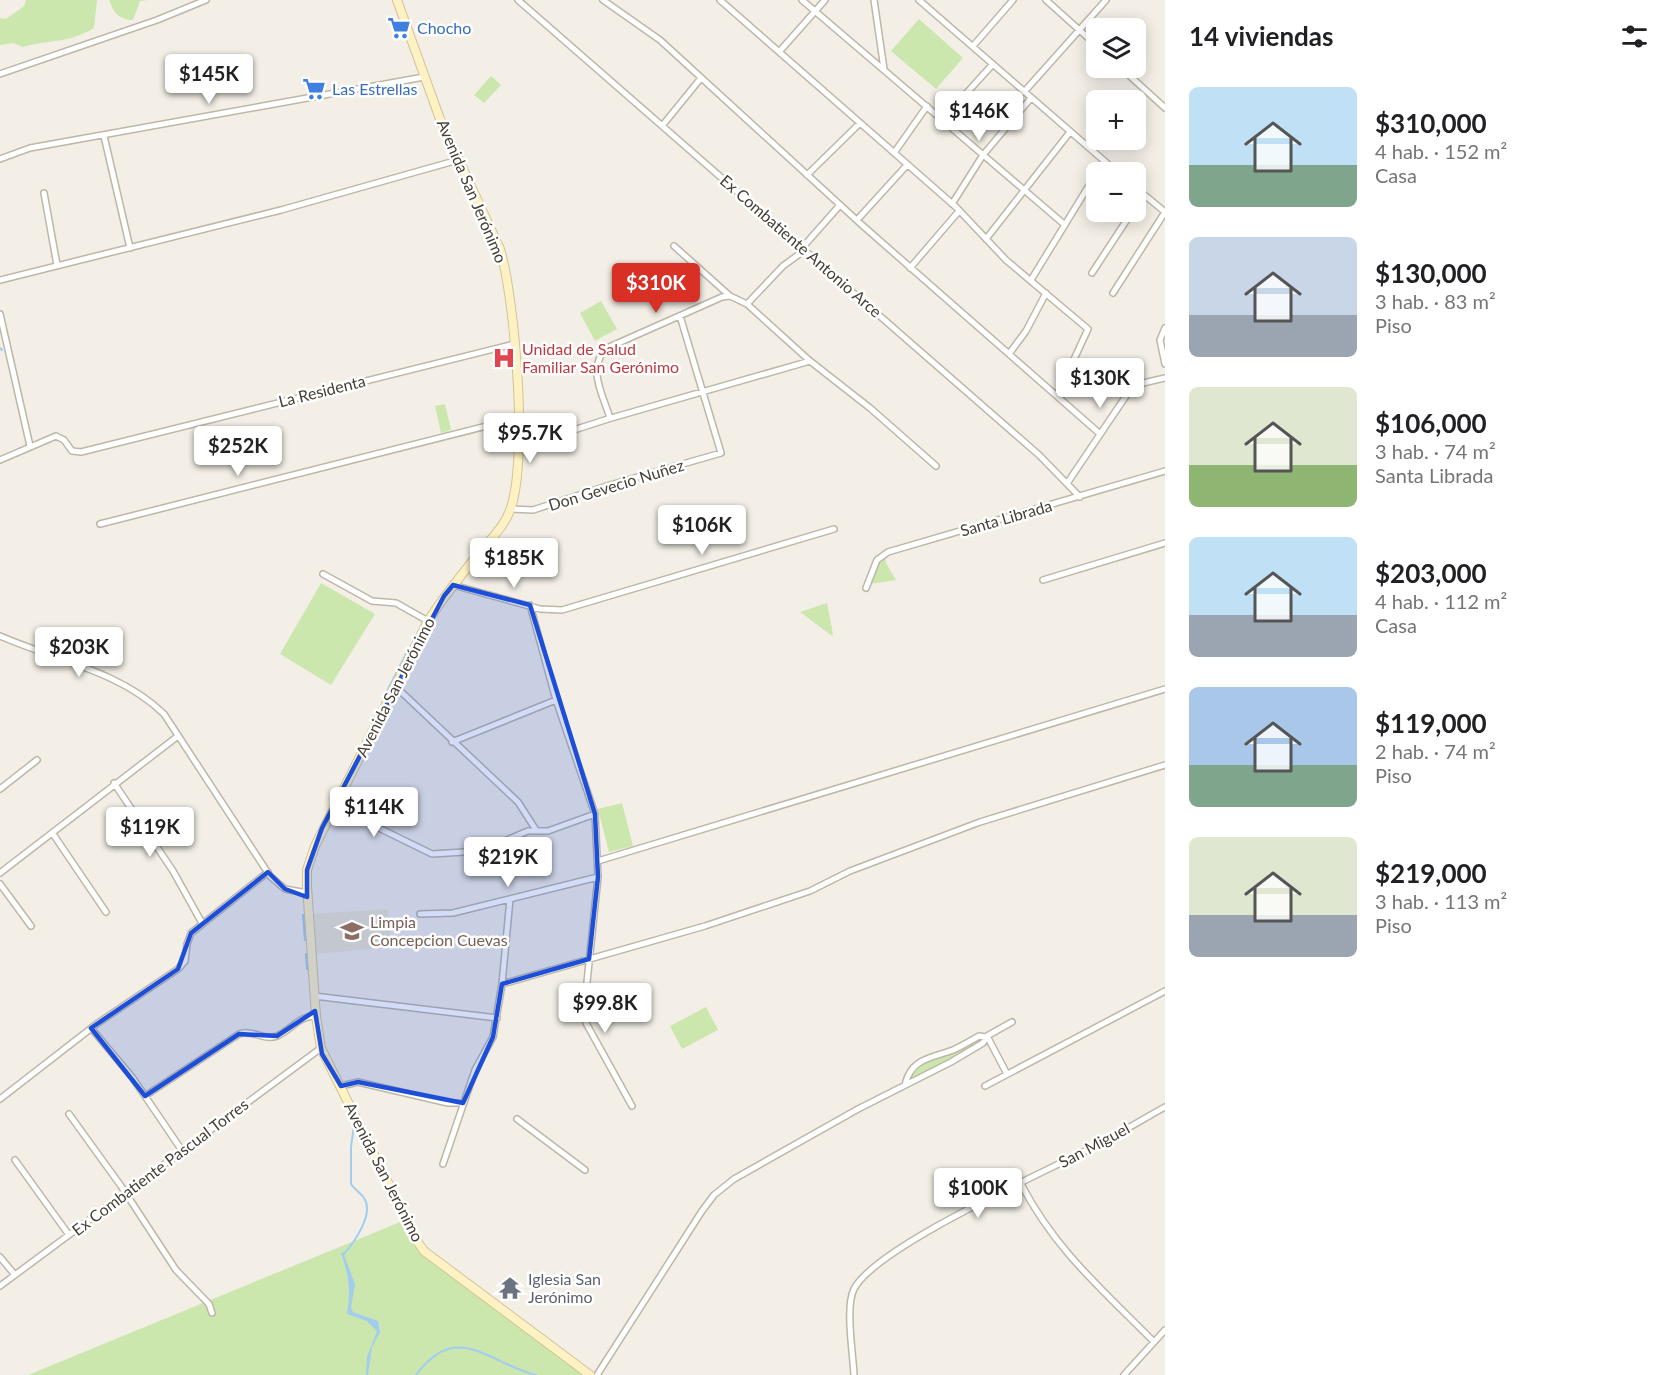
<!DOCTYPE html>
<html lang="es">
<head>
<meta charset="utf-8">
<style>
	:root { --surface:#fff; --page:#f2f2f2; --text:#202124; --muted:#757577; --accent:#d93025 }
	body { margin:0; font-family:Lato,sans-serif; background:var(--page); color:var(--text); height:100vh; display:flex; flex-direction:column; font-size:22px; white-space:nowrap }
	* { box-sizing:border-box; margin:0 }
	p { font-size:20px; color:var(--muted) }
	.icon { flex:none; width:33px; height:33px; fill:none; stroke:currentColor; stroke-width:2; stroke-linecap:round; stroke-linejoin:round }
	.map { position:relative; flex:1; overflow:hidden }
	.panel { display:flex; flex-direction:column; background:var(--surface); width:510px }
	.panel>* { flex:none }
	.tools { position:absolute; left:1086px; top:18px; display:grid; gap:12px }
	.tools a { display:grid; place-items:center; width:60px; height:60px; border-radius:9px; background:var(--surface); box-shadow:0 3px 15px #0003; font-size:30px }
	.price { position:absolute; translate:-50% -51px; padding:0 14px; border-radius:6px; background:#fff; color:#222; font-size:20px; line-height:39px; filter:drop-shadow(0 2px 3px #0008) }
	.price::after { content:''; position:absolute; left:50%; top:36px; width:18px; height:14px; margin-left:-9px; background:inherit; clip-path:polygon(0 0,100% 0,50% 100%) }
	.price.current { background:var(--accent); color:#fff }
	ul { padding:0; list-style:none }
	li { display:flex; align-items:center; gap:18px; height:150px; padding:0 24px }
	li span { display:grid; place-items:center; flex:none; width:168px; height:120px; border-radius:9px; color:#555 }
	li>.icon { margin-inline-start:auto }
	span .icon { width:72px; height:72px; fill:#fffc; stroke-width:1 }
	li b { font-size:26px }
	h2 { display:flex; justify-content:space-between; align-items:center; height:72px; padding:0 24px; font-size:26px }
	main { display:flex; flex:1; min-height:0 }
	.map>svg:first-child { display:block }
</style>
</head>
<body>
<main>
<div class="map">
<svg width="1165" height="1375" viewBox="0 0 1165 1375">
	<rect width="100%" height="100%" fill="#f3efe6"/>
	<path fill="#ece5cf" d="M388,909L391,947L316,954L314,914Z"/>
	<path fill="#cbe7ae" d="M26,0H97L94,28C68,44 50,39 23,47L13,43L0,45V18L6,19L24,6Z
		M109,0H148L140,1L133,20C118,19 114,13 109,0Z
		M919,19L963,58L936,89L891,51Z
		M491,76L501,85L484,103L474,95Z
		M601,301L617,329L595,341L580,313Z
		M445,404L451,430L441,433L435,406Z
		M885,556L886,563L896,580L870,584L878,562Z
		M321,583L375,614L331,685L280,654Z
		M827,603L833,634L832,636L800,612Z
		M622,803L633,846L609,852L598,809Z
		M706,1007L718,1030L682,1049L670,1026Z
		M979,1038L982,1041L909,1082C912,1060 959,1050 979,1038Z
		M405,1220L416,1243L585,1375H28Z"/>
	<path fill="#a2cdef" d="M343,1252L355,1284L351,1308L353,1312L378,1321L380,1332L372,1347L368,1375H366L367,1357L377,1331L367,1321L347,1314C351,1290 349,1276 341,1253Z"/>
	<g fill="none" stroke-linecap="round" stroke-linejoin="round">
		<path stroke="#a2cdef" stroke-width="2" d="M0,348L2,350
			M384,697L406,654
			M303,915L305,940
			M306,954L307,969
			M343,1255C353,1244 375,1214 364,1198C361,1193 355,1190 351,1184V1147L354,1125
			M416,1375C457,1320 486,1362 536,1375"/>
		<g stroke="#beb7a8" stroke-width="8">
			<path id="street" d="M518,0L1039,455L1080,497
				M603,0L660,40L862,225L1099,433
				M720,0L956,207L1006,260L1088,329L1057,396
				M802,0L1065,225
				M874,0L884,69
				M919,0L1117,172
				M1046,0L1096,45
				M973,46L1013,0
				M779,52L825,0
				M1121,68L1165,108
				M0,74L157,20L206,0
				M1024,92L1106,0
				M943,119L993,64
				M662,126L701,78
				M104,136L130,248
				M894,153L927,106
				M0,159L30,148L424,77
				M1097,172L1104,162
				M807,175L860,123
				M1136,188L1165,212
				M44,193L57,265
				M952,204L983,155L1031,98
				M1136,206L1143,194
				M857,220L907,165
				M986,239L1070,132
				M674,246L730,296L747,304L810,361L870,408L936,466
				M802,248L840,205
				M910,268L959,211
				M1092,273L1132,212
				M0,280L281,210L458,160
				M1031,280L1096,174
				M1113,293L1165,212
				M747,304L783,266L805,250
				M0,314L30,446
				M1165,328L1160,340L1165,364
				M1009,354L1026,331L1046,293
				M610,418C603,395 586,367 607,348L722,297L730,296
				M518,448L608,419L810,361
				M0,460L56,436L64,440L72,451L81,452L514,344
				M1068,482L1130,390L1139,384L1165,378
				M511,509L533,510L610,485L721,453L680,316
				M100,524L518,418
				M323,574L372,601L396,603L428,621
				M1043,580L1165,543
				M453,585L540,609L562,610L834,529
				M866,588L877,560L888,552L1165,471
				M530,605L556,700L595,814L598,877L585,1001L586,1023L632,1106
				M0,636C55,660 120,671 164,714L270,876L285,889L307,893
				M395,686L518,802L536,830
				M452,742L556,700
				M114,783L173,871L202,923
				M0,789L37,760
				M334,806L432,854L480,851L528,831H548L595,814
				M53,834L106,912
				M598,861L1165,689
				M0,873L178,736
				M0,884L31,926
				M420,914L453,913L598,877
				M502,984L705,926L810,891L850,871L980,822L1165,765
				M314,996L497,1018
				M91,1028L132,1077L181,1149
				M987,1036L1007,1074
				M905,1085C911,1058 932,1058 953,1050C962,1046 970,1041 979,1036L986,1037
				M341,1086L358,1082L448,1103H463
				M985,1086L1165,991
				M145,1096L239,1034C252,1029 264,1041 277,1036C291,1030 300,1015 316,1016
				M0,1099L98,1023L178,969L185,961L187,944L191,933L268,872
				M69,1114L121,1186L176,1270L209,1304L212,1313
				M517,1119L585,1170
				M15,1160L69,1235
				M443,1164L475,1070L493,1037L502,984L510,899
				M1021,1184C1056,1251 1102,1289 1154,1342
				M0,1257L15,1275
				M0,1286L321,1048
				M597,1375L702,1211L714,1195L734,1179L858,1109L951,1062L983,1043L987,1036L1012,1022
				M854,1375C853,1353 845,1307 854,1289C875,1248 1038,1175 1085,1151C1112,1138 1138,1122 1165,1107
				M1124,1375L1165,1330"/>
		</g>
		<g stroke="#d2c496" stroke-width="10">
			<path id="secondary" d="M397,0L440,119L500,249C515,298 530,471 508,515C502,529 490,540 480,552C462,574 444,596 428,621L315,846L307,870V886L316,1016L321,1048L417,1241L424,1251L590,1375"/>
		</g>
		<use href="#street" stroke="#fff" stroke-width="5"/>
		<use href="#secondary" stroke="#fef2c4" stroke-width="8"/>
	</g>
	<path fill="#1d4ed8" fill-opacity="0.2" stroke="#1d4ed8" stroke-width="4.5" stroke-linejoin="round" d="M453,585L530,605L595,814L598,877L589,959L502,984L493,1037L463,1103L358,1082L341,1086L322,1054L315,1011L277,1036L239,1034L145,1096L91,1028L178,969L191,933L268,872L285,889L307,897V870L322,828L444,596Z"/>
	<defs>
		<g id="supermarket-bare" transform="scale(1.8)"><path d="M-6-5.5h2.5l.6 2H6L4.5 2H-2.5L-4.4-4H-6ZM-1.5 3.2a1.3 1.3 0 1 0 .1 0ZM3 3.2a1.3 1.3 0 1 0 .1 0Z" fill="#3f7fe0" stroke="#fff" stroke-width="2.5" paint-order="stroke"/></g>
		<g id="hospital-bare" transform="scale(1.8)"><path d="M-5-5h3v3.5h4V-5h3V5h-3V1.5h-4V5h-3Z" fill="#e0444e" stroke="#fff" stroke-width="2.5" paint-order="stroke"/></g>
		<g id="school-bare" transform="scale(1.8)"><path d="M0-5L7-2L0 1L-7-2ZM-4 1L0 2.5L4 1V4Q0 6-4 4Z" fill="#8d6e63" stroke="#fff" stroke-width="2.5" paint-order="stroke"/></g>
		<g id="temple-bare" transform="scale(1.8)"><path d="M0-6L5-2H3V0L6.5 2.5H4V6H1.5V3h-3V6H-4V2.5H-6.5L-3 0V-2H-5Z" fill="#6b7280" stroke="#fff" stroke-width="2.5" paint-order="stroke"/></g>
	</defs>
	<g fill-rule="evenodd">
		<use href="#supermarket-bare" x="399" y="28"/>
		<use href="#supermarket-bare" x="314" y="89"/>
		<use href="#hospital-bare" x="504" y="358"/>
		<use href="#school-bare" x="352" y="931"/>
		<use href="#temple-bare" x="510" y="1288"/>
	</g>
	<g text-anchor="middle" stroke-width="5" stroke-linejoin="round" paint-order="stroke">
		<g font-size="16" fill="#366cbe" stroke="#fff" text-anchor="start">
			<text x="417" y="34">Chocho</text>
			<text x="332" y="95">Las Estrellas</text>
		</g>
		<g font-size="16" fill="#453f35" stroke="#fff">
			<text transform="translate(472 191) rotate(67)" y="6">Avenida San Jerónimo</text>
			<text transform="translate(801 246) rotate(41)" y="6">Ex Combatiente Antonio Arce</text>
			<text transform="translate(322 391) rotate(-14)" y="6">La Residenta</text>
			<text transform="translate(616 485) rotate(-17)" y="6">Don Gevecio Nuñez</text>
			<text transform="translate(1006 518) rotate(-16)" y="6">Santa Librada</text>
			<text transform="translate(395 687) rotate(-63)" y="6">Avenida San Jerónimo</text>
			<text transform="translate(1094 1145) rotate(-28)" y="6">San Miguel</text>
			<text transform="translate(160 1167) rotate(-37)" y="6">Ex Combatiente Pascual Torres</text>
			<text transform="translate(384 1172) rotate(63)" y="6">Avenida San Jerónimo</text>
		</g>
		<g font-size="16" fill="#be3a42" stroke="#fff" text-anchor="start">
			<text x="522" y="355">Unidad de Salud<tspan x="522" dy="18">Familiar San Gerónimo</tspan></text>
		</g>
		<g font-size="16" fill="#785e54" stroke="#fff" text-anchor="start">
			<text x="370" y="928">Limpia<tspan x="370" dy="18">Concepcion Cuevas</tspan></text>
		</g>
		<g font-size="16" fill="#5b616d" stroke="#fff" text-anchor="start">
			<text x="528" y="1285">Iglesia San<tspan x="528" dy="18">Jerónimo</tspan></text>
		</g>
	</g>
</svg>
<div class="tools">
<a><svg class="icon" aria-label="layers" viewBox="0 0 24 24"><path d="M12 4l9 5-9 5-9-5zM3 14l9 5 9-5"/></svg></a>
<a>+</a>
<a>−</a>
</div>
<b class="price" style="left:209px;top:105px">$145K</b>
<b class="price" style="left:979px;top:142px">$146K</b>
<b class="price current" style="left:656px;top:314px">$310K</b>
<b class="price" style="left:1100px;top:409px">$130K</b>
<b class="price" style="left:530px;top:464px">$95.7K</b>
<b class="price" style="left:238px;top:477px">$252K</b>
<b class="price" style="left:702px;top:556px">$106K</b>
<b class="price" style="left:514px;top:589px">$185K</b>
<b class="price" style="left:79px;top:678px">$203K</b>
<b class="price" style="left:374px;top:838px">$114K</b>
<b class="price" style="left:150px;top:858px">$119K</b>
<b class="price" style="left:508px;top:888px">$219K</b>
<b class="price" style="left:605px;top:1034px">$99.8K</b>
<b class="price" style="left:978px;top:1219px">$100K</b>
</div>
<section class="panel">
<h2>14 viviendas<svg class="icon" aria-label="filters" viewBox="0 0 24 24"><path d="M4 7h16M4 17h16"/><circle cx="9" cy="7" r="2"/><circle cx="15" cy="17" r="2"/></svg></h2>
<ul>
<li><span style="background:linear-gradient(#bfe0f5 65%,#7fa58c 0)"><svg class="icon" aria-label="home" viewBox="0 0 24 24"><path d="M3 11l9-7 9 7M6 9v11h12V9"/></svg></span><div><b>$310,000</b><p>4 hab. · 152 m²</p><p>Casa</p></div></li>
<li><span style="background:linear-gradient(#c9d6e8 65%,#9aa5b1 0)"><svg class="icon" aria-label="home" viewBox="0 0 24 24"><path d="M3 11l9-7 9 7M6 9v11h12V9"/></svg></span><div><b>$130,000</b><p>3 hab. · 83 m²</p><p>Piso</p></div></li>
<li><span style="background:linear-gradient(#dfe7d0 65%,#8fb573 0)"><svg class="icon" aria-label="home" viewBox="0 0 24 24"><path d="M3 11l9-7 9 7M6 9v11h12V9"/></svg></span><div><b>$106,000</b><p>3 hab. · 74 m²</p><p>Santa Librada</p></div></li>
<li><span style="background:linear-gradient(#bfe0f5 65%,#9aa5b1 0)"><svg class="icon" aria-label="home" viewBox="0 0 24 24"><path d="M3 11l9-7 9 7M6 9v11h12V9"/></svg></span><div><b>$203,000</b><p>4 hab. · 112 m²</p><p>Casa</p></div></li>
<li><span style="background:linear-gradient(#a9c7e8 65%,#7fa58c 0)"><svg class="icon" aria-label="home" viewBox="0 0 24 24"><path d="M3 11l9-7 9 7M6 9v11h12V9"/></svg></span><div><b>$119,000</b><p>2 hab. · 74 m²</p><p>Piso</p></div></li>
<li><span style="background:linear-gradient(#dfe7d0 65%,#9aa5b1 0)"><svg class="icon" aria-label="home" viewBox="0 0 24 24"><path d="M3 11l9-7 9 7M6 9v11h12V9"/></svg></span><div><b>$219,000</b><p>3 hab. · 113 m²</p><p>Piso</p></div></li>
</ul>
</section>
</main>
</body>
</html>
